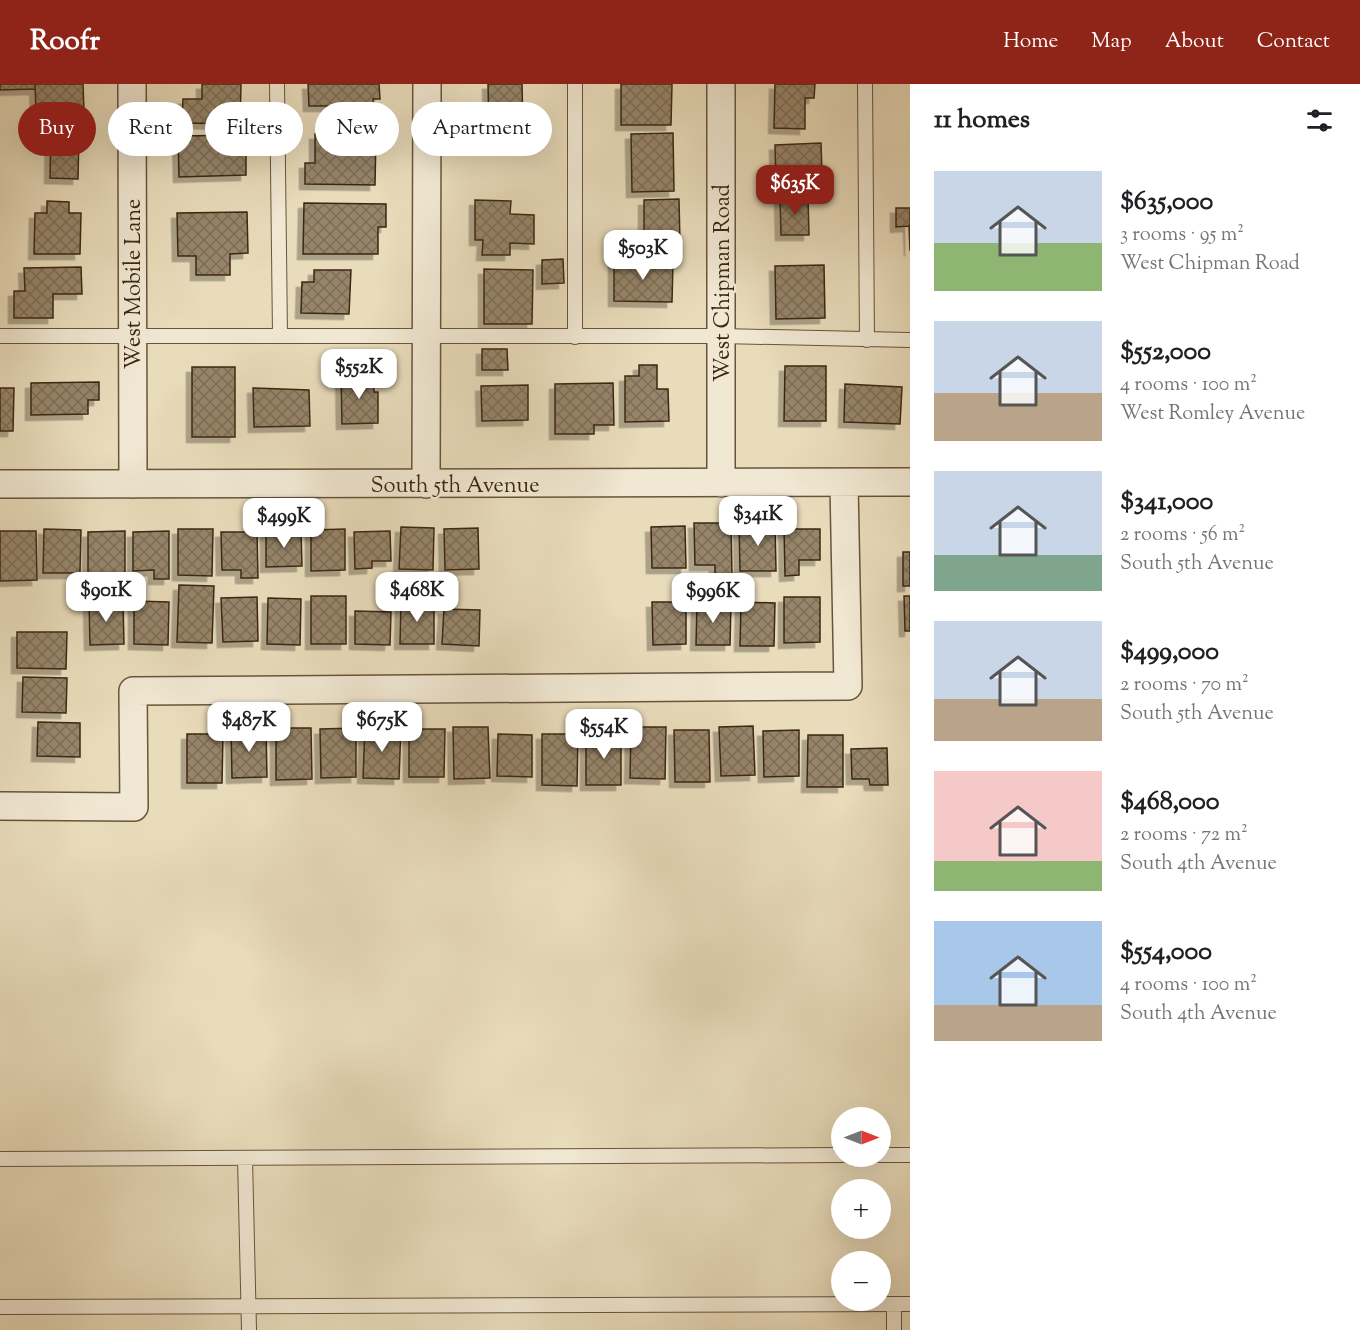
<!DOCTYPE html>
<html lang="en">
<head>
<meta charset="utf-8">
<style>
	:root { --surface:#fff; --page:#f6f6f6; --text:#202124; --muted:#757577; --accent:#8f2418 }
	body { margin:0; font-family:"Sorts Mill Goudy",serif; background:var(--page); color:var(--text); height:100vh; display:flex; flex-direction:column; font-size:22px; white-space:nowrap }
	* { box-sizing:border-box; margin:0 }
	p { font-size:20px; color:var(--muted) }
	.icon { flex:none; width:33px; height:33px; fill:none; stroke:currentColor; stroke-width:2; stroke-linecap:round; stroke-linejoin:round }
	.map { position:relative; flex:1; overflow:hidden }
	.side { display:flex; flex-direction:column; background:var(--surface); width:450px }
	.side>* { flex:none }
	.top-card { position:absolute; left:18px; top:18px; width:570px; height:54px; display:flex; gap:12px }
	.needle { width:39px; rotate:90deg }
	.buttons { position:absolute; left:831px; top:1023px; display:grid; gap:12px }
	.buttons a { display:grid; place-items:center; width:60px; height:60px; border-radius:50%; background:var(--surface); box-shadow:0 6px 24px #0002; font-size:30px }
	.price { position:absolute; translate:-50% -51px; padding:0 14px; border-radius:12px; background:#fff; color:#222; font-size:20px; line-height:39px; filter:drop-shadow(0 2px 3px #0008) }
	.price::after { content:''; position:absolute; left:50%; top:36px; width:18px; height:14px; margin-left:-9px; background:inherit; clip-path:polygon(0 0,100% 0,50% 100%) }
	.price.on { background:var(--accent); color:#fff }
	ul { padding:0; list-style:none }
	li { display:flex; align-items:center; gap:18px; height:150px; padding:0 24px }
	li span { display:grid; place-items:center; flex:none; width:168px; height:120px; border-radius:0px; color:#555 }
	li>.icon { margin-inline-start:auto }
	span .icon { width:72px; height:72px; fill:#fffc; stroke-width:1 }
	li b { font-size:26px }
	h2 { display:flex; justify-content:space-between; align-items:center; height:72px; padding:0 24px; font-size:26px }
	.tag { padding:0 21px; border-radius:27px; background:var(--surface); box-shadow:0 6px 24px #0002; font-size:21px; line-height:54px }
	.tag.on { background:var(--accent); color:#fff }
	header { display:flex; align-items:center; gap:36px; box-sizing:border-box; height:84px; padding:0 30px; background:var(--accent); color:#fff }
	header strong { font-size:28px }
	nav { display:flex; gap:33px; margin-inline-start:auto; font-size:21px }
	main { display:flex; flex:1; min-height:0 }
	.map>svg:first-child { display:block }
</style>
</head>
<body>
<header>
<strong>Roofr</strong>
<nav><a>Home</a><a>Map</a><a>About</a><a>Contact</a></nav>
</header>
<main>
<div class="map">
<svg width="910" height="1246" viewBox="0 0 910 1246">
	<defs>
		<pattern id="building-cross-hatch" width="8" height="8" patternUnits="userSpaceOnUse" patternTransform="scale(1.5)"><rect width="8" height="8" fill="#96856a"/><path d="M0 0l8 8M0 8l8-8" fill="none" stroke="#7c6d56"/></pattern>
		<filter id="shadow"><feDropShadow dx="-5.5" dy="5.5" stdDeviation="0" flood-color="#0004"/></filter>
	</defs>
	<rect width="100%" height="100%" fill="#e9dcbb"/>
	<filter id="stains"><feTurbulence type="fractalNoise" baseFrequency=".00333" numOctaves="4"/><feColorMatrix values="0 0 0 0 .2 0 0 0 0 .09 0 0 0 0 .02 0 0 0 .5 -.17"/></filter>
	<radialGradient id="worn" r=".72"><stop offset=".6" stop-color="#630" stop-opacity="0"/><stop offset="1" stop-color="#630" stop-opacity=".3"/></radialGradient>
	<path fill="url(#building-cross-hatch)" stroke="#3d2712" stroke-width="1.5" filter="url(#shadow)" d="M0,0H35V5L0,6Z
		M35,0H83L84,27L36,28Z
		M202,0H241L240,40L182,39L183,15H202Z
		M308,0H379L380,15H373V37L340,38L339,22H309Z
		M488,0H522L523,49L489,50Z
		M621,0H672L671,41H621Z
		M775,0H815L814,14H805V45L774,44Z
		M51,45L79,46L78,95L50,94Z
		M673,49L674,107L632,108L631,50Z
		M315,50L376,51L375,101L305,100V79H315Z
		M246,51V91L179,93L178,52Z
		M821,59L822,88H828V103L776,105L775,61Z
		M808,113L809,151H781L780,114Z
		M679,115L680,160H644V116Z
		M475,116L511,117L510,130L534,131V160L510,159V171H482L483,156H475Z
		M47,117L69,118V129H81L80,170H34L35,129H47Z
		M304,119L386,120V143H378V170H303Z
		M896,124H910V167L909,142L896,143Z
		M247,128L248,169L230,170V191H196V172H178L177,129Z
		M563,175L564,199L542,200V176Z
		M614,177L673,178L672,218L614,217Z
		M824,181L825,234L776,235L775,182Z
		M81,183L82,210H53V234H14V207H25L24,184Z
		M484,185L533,186L532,240H484Z
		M314,186H351L349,230L301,229L302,198H314Z
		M482,265H507L508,286H482Z
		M639,281H657V305H668L669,337L625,338V292H639Z
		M785,282H826V337H784Z
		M192,283H235V353H192Z
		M373,290L374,308H378V339L342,340L341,291Z
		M99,298V316H88V330L31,331V299Z
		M613,299L614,341H594V350H555V300Z
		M845,300L902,303L900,340L844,338Z
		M528,301V336L482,337L481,302Z
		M0,304H14L13,347H0Z
		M253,304L309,306L310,342L254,343Z
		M694,439H731L732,490H715V481H695Z
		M739,439H775L776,487H740Z
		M685,442L686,484H652L651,443Z
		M401,443L434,444L433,486L399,485Z
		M478,444L479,485L445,486L444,445Z
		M44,445L81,446L80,489H43Z
		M178,445H213L212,492L178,491Z
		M345,445V486L311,487V446Z
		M784,445H820V476H799V491L785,492Z
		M0,447H36L37,496L0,497Z
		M125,447V489H88V448Z
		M169,447V495H154V486L133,487V448Z
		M301,447L302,482L266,483V448Z
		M390,447L391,477H372V484L355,485L354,448Z
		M221,448H257L258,494H241V486H222Z
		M903,468H910V502H903Z
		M179,501L214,502L212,559L177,558Z
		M311,512H346V560H311Z
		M904,512H910V547H905Z
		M257,513L258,557L223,558L221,514Z
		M784,513H820V558L784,559Z
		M268,514L301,515L300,561L267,560Z
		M123,517L124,560L90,561L89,518Z
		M134,517L169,518L168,561L134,560Z
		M401,517L434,518V560H400Z
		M652,518H686V560L653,561Z
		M697,518L731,519L730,561H696Z
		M741,518L775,519L774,562H740Z
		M444,525L480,526L479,562L442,560Z
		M355,527L391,528L390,561L355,560Z
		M17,548H67L66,585L17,584Z
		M23,593L67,594L66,629L22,628Z
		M38,638L80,639V673L37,672Z
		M365,642L401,643L399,695L363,694Z
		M753,642L755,691L721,692L719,643Z
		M453,643H488L490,694L454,695Z
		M631,643H666L665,695L630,694Z
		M266,644L267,693L232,694L231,645Z
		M276,644H311L312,695L276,696Z
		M356,644V693L321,694L320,645Z
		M409,645H445L444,693H409Z
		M674,646H709L710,698H675Z
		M799,646V692L764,693L763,647Z
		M187,650H223L222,699H187Z
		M498,650L532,651V693L497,692Z
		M542,650H578L577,702L542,701Z
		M586,651H621V701H586Z
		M808,651H843V703H807Z
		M887,664L888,701H870L869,695H852L851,665Z"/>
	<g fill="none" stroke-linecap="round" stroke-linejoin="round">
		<g stroke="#68543c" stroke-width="16">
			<path id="lane" d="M277,0L280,251
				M575,0V253
				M865,0L867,256
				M0,252H721L910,256
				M880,1071H910
				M245,1074L249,1246
				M0,1075L842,1071
				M894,1220V1246
				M0,1223L910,1220"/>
		</g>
		<g stroke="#68543c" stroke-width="30">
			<path id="street" d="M132,0L133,400
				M721,399V0
				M0,400L910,398
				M426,400L427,0
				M0,722L134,723L133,607L848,602L844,399"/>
		</g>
		<use href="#lane" stroke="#f1e8d3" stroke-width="14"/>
		<use href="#street" stroke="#f1e8d3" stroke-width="27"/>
	</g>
	<g text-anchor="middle" stroke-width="5" stroke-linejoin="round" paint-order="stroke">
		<g font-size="22" fill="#3d2712" stroke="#f1e8d3">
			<text transform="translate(721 199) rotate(-90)" y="8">West Chipman Road</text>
			<text transform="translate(132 200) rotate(-90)" y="8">West Mobile Lane</text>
			<text x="455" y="408">South 5th Avenue</text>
		</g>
	</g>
	<rect width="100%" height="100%" filter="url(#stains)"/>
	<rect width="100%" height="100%" fill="url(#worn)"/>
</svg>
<div class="buttons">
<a><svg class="needle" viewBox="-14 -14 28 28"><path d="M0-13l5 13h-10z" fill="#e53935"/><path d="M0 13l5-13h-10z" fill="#757577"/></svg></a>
<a>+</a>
<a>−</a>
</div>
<b class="price on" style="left:795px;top:132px">$635K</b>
<b class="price" style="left:643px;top:197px">$503K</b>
<b class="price" style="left:359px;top:316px">$552K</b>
<b class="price" style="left:758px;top:463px">$341K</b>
<b class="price" style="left:284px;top:465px">$499K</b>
<b class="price" style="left:106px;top:539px">$901K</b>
<b class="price" style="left:417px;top:539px">$468K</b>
<b class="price" style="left:713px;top:540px">$996K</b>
<b class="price" style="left:249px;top:669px">$487K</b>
<b class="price" style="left:382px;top:669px">$675K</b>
<b class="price" style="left:604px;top:676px">$554K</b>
<div class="top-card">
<a class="tag on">Buy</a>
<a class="tag">Rent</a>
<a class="tag">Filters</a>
<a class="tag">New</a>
<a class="tag">Apartment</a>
</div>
</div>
<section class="side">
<h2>11 homes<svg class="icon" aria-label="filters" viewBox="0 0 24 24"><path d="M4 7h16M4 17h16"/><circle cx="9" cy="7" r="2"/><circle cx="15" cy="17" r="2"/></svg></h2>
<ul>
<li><span style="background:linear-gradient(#c9d6e8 60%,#8fb573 0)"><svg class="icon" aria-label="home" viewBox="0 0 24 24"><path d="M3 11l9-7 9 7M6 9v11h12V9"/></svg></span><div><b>$635,000</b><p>3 rooms · 95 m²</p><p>West Chipman Road</p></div></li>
<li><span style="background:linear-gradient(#c9d6e8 60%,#b9a48a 0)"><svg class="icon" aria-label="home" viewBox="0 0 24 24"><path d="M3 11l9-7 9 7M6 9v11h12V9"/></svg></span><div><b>$552,000</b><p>4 rooms · 100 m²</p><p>West Romley Avenue</p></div></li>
<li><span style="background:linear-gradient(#c9d6e8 70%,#7fa58c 0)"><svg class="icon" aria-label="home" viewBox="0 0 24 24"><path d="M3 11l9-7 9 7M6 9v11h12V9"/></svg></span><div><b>$341,000</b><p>2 rooms · 56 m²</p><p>South 5th Avenue</p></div></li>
<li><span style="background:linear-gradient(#c9d6e8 65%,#b9a48a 0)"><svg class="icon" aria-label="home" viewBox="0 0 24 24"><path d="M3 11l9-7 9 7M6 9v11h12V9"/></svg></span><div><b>$499,000</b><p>2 rooms · 70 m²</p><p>South 5th Avenue</p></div></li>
<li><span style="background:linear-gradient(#f6c9c9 75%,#8fb573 0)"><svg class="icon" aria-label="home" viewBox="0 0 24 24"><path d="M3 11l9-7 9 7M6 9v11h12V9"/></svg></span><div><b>$468,000</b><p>2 rooms · 72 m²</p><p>South 4th Avenue</p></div></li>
<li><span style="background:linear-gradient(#a9c7e8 70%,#b9a48a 0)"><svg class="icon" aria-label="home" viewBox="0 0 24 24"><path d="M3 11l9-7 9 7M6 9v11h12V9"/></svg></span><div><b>$554,000</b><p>4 rooms · 100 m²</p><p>South 4th Avenue</p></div></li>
</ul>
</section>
</main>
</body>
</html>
